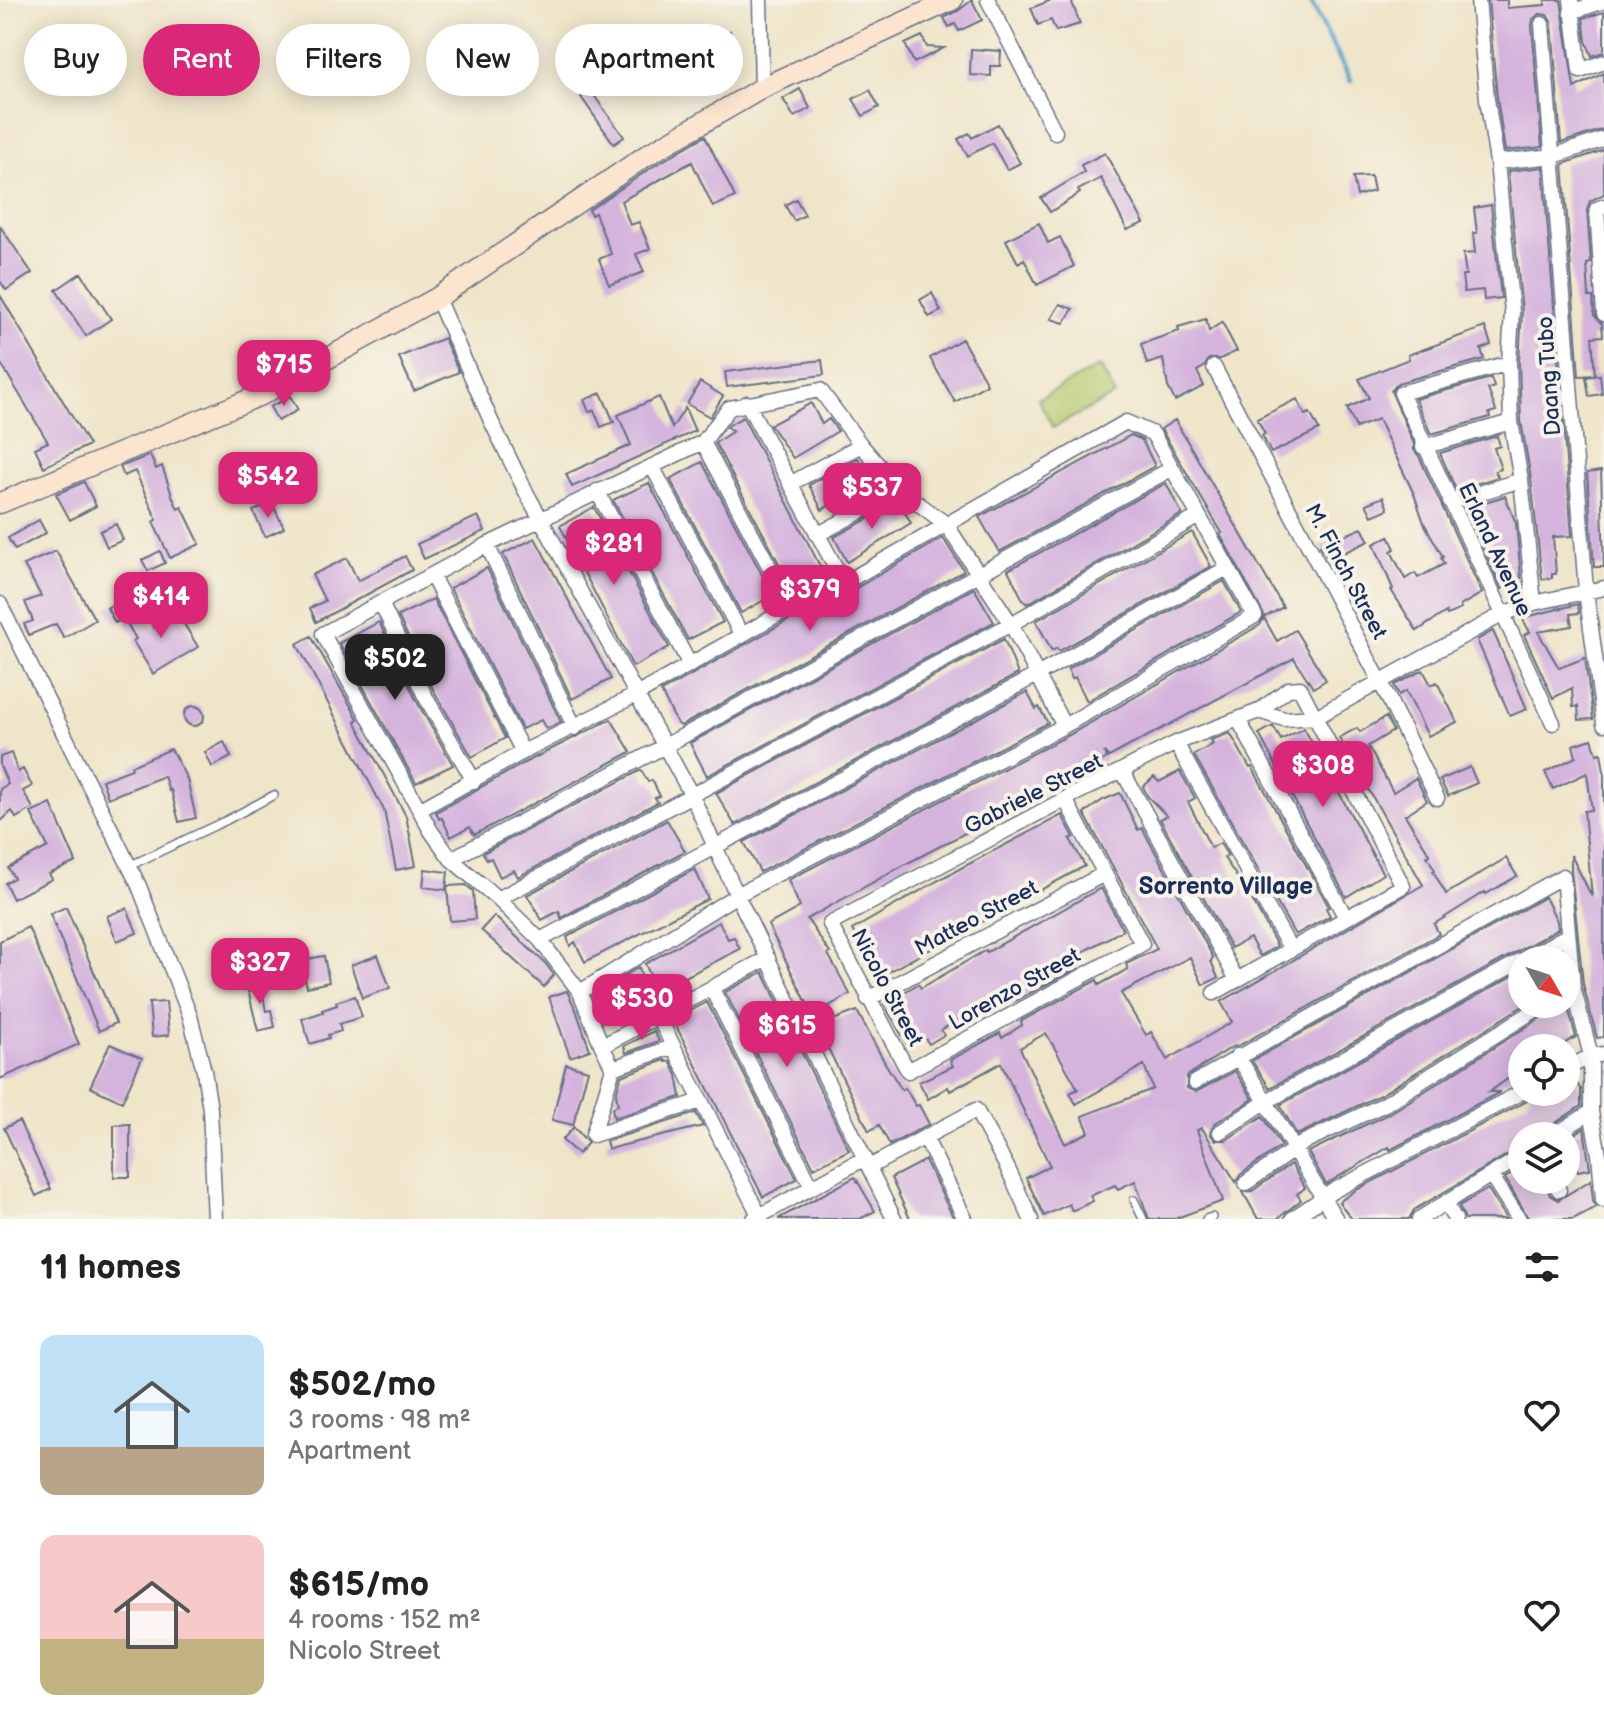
<!DOCTYPE html>
<html lang="en">
<head>
<meta charset="utf-8">
<style>
	:root { --surface:#fff; --page:#f6f6f6; --text:#222; --muted:#767676; --accent:#db2777 }
	body { margin:0; font-family:"Balsamiq Sans",sans-serif; background:var(--page); color:var(--text); height:100vh; display:flex; flex-direction:column; font-size:30px; white-space:nowrap }
	* { box-sizing:border-box; margin:0 }
	p { font-size:26px; color:var(--muted) }
	.icon { flex:none; width:44px; height:44px; fill:none; stroke:currentColor; stroke-width:2; stroke-linecap:round; stroke-linejoin:round }
	.map { position:relative; height:1219px; overflow:hidden }
	.side { display:flex; flex-direction:column; background:var(--surface); flex:1 }
	.side>* { flex:none }
	.hud { position:absolute; left:24px; top:24px; width:800px; height:72px; display:flex; gap:16px }
	.needle { width:52px; rotate:129deg }
	.fabs { position:absolute; left:1508px; top:946px; display:grid; gap:16px }
	.fabs a { display:grid; place-items:center; width:72px; height:72px; border-radius:50%; background:var(--surface); box-shadow:0 4px 20px #0003; font-size:40px }
	.price { position:absolute; translate:-50% -68px; padding:0 18px; border-radius:16px; background:var(--accent); color:#fff; font-size:26px; line-height:52px; filter:drop-shadow(0 2px 4px #0008) }
	.price::after { content:''; position:absolute; left:50%; top:48px; width:24px; height:18px; margin-left:-12px; background:inherit; clip-path:polygon(0 0,100% 0,50% 100%) }
	.price.on { background:#222; color:#fff }
	ul { padding:0; list-style:none }
	li { display:flex; align-items:center; gap:24px; height:200px; padding:0 40px }
	li span { display:grid; place-items:center; flex:none; width:224px; height:160px; border-radius:16px; color:#555 }
	li>.icon { margin-inline-start:auto }
	span .icon { width:96px; height:96px; fill:#fffc; stroke-width:1 }
	li b { font-size:34px }
	h2 { display:flex; justify-content:space-between; align-items:center; height:96px; padding:0 40px; font-size:34px }
	.tag { padding:0 28px; border-radius:36px; background:var(--surface); box-shadow:0 4px 20px #0003; font-size:28px; line-height:72px }
	.tag.on { background:var(--accent); color:#fff }
	.map>svg:first-child { display:block }
</style>
</head>
<body>
<div class="map">
<svg width="1604" height="1219" viewBox="0 0 1604 1219">
	<rect width="100%" height="100%" fill="#f7f3e8"/>
	<filter id="ink" filterUnits="userSpaceOnUse"><feTurbulence type="fractalNoise" baseFrequency=".0125" numOctaves="2"/><feDisplacementMap in="SourceGraphic" scale="16" xChannelSelector="R" yChannelSelector="G"/><feConvolveMatrix kernelMatrix="1 2 1 2 8 2 1 2 1" color-interpolation-filters="sRGB"/></filter>
	<filter id="wash" filterUnits="userSpaceOnUse"><feTurbulence type="fractalNoise" baseFrequency=".006" numOctaves="4" result="noise"/><feDisplacementMap in="SourceGraphic" scale="32" xChannelSelector="R" yChannelSelector="G"/><feGaussianBlur stdDeviation="1.8" result="paint"/><feColorMatrix in="noise" values="0 0 0 0 0 0 0 0 0 0 0 0 0 0 0 0 0 1.4 0 .05"/><feComposite in="paint" operator="in"/></filter>
	<g filter="url(#wash)">
		<rect width="100%" height="100%" fill="#efe5c9"/>
		<path fill="#b6ca6e" stroke="#687c66" stroke-width="2" d="M1100,366L1115,395L1053,428L1038,399Z"/>
		<g fill="none" stroke-linecap="round" stroke-linejoin="round">
			<path stroke="#50a3cb" stroke-width="5" d="M1310,0L1351,81"/>
		</g>
		<g id="blocks">
			<path fill="#d4b3dd" fill-rule="evenodd" d="M972,0L982,20L959,31L955,24L949,27L944,18L958,11Z
				M1052,0H1071L1080,24L1056,31L1051,20L1038,25L1031,8Z
				M1488,0H1507V8L1545,5V0H1561L1574,88L1604,73V129L1561,143L1552,23L1547,15L1540,14L1533,19L1532,25L1542,147L1505,151L1497,98Z
				M1604,12V52L1592,56L1586,41L1583,18Z
				M730,31L733,48L719,50L716,33Z
				M922,36L927,47L944,48L914,63L905,44Z
				M971,49L1001,51L1000,66H991V76L970,75Z
				M800,89L810,108L794,117L783,99Z
				M590,90L624,137L614,144L581,97Z
				M870,90L879,107L863,116L853,99Z
				M998,124L1020,163L1007,170L992,143L968,156L958,139L969,133L972,138Z
				M705,136L735,197L713,207L692,162L621,201L630,225L639,222L650,249L636,254L644,272L609,285L599,259L611,254L595,213L591,215L589,210L654,166Z
				M1604,150V194L1590,201L1587,210L1591,263L1587,264L1589,297H1593L1594,315L1602,324L1603,336L1592,337L1595,375L1579,376L1563,164Z
				M1105,153L1144,223L1127,230L1101,178L1078,190L1080,193L1050,212L1041,198L1084,172L1081,165Z
				M1543,167L1572,536L1553,537L1556,574H1552V578L1542,579L1531,479L1521,421L1519,363L1522,311L1508,171Z
				M1371,176L1374,191L1357,196L1353,177Z
				M796,199L805,215L794,221L785,205Z
				M1491,205L1501,298L1484,300L1483,290L1464,292L1462,275H1466L1463,254L1475,253L1473,233H1477L1474,208Z
				M1039,223L1048,243L1060,237L1074,266L1037,285L1024,259L1018,263L1006,240Z
				M0,226L32,273L6,290L0,281Z
				M81,273L111,319L86,336L56,290Z
				M932,293L941,311L929,317L920,300Z
				M0,295L89,445L44,467L35,448L48,442L0,362Z
				M1060,304L1073,309L1064,323L1051,319Z
				M1206,319L1209,331L1222,322L1237,351L1220,359H1209L1204,367L1197,371L1204,386L1175,401L1168,387L1163,359L1147,364L1141,344L1179,331L1178,327Z
				M1485,327L1491,345L1481,349L1484,359L1398,383L1391,391L1414,444V450L1419,456L1482,593L1460,606L1461,609L1447,615L1446,612L1417,631L1391,590L1393,589L1374,544L1389,536L1395,549L1391,551L1405,579L1415,573L1418,578L1444,564L1441,558L1443,557L1424,523L1414,494L1378,419L1356,428L1347,408L1369,398L1359,379L1409,359L1408,355Z
				M444,338L459,372L414,391L399,357Z
				M962,339L987,384L955,402L930,358Z
				M822,360L824,375L727,387L725,372Z
				M1600,375L1602,394L1589,396L1586,377Z
				M1491,378L1494,387L1488,389L1496,411L1489,413L1490,417L1431,434L1415,399Z
				M700,382L723,396L710,417L687,404Z
				M601,393L614,422L601,427L594,410L589,412L584,400Z
				M290,396L298,410L278,421L270,407Z
				M659,397L672,428L685,408L695,431L572,487L566,474L631,445L618,415Z
				M1297,399L1305,415L1310,413L1319,430L1271,453L1262,435L1265,434L1257,419Z
				M811,403L822,424L829,419L838,431L793,458L770,425Z
				M743,417L822,570L791,586L715,443L733,431L727,427L729,425Z
				M1175,420L1283,607L1265,617L1220,534L1222,533L1161,429Z
				M1131,435L1142,440L1155,466L999,552L979,517Z
				M1497,436L1500,446L1494,448L1501,469L1495,471L1498,477L1456,490L1440,453Z
				M150,455L156,469L162,466L173,498L178,509L182,507L200,544L170,558L153,522L157,520L135,471L124,476L120,467Z
				M858,458L869,481L822,510L809,485Z
				M702,462L773,595L741,613L670,479Z
				M282,465L288,477L275,485L268,473Z
				M1601,471L1604,567H1594L1587,473Z
				M84,482L96,506L70,520L56,494Z
				M649,483L723,622L688,640L613,500Z
				M1166,483L1182,514L1027,604L1023,600L1008,570Z
				M1505,496L1516,523L1521,578L1502,589L1465,508Z
				M1383,497L1388,509L1372,516L1366,504Z
				M899,502L911,523L847,562L834,537Z
				M272,503L284,528L265,537L253,511Z
				M594,507L669,647L633,667L560,526Z
				M478,516L485,531L424,559L417,544Z
				M39,520L46,533L15,550L8,538Z
				M116,524L123,540L107,547L100,531Z
				M1362,528L1369,541L1328,560L1320,546Z
				M1192,532L1211,566L1059,651L1057,648L1052,651L1036,621Z
				M535,538L611,679L572,699L503,554Z
				M943,538L964,571L681,726L677,723L661,692L796,616L849,592Z
				M56,551L95,620L64,638L56,624L29,635L24,624L33,621L25,602L41,596L24,565Z
				M160,551L165,563L148,571L142,560Z
				M405,556L412,570L316,622L310,608L325,601L312,575L347,558L358,581Z
				M487,568L561,722L546,729L541,720L522,729L450,588Z
				M1224,581L1241,612L1087,701L1075,677L1072,679L1068,669Z
				M974,588L994,622L707,776L690,743Z
				M433,599L505,738L472,757L434,691L398,616Z
				M121,600L130,615L115,623L107,608Z
				M1578,604L1579,613L1570,614L1572,626L1538,632L1559,668L1585,658L1593,719L1579,720L1578,706L1573,707L1572,688L1553,698L1524,635L1530,632L1522,618Z
				M143,609L154,628L178,614L198,647L153,674L133,641L136,639L125,620Z
				M1264,618L1277,641L1295,630L1326,680L1313,688L1294,658L1109,757L1104,752L1107,758L1095,765L1070,778L1068,776L1032,798L906,864L807,919L830,953L828,954L850,994L813,1015L768,925L800,907L788,880L1069,735L1260,625Z
				M379,622L416,700L453,765L416,783L339,643Z
				M1493,631L1527,709L1510,716L1477,640Z
				M311,636L358,719L355,721L406,816L416,866L396,870L384,810L297,644Z
				M1004,639L1018,674L735,825L733,822L716,793Z
				M1423,670L1431,685L1437,682L1457,722L1428,736L1406,691L1399,695L1394,685Z
				M1027,692L1036,709L1039,707L1048,723L760,872L744,842Z
				M184 716a10 10 0 1 1 20 0a10 10 0 1 1-20 0Z
				M1386,717L1393,731L1368,746L1393,792L1416,778L1427,801L1405,815L1430,855L1427,856L1435,870L1433,871L1446,894L1506,858L1517,876L1486,894L1485,892L1434,924L1439,934L1238,1046L1232,1047L1187,1076V1088L1196,1092L1235,1071L1253,1099L1214,1124L1210,1133L1215,1140H1226L1263,1116L1281,1146L1240,1175L1236,1182L1202,1128L1197,1130L1223,1201L1174,1219H1149L1135,1181L1118,1189L1115,1185L1090,1196L1093,1201L1072,1211L1069,1204L1044,1216L1026,1178L1050,1166L1001,1063L950,1091L948,1087L928,1099L919,1082L953,1066L950,1060L1000,1033L1002,1038L1022,1025L1021,1021L1097,980L1099,985L1128,969L1126,964L1157,949L1084,813L1103,800L1120,793L1138,830L1142,828L1213,957L1211,961L1218,978L1203,985L1190,957L1121,993L1146,1035L1151,1032L1167,1060L1232,1022L1221,1002L1423,885L1339,738L1357,728L1360,732ZM1046,1033L1078,1089L1070,1093L1076,1104L1144,1065L1153,1089L1082,1116L1089,1132L1065,1144L1020,1048Z
				M611,719L631,752L474,835L470,827L451,837L442,818L439,819L436,812L528,761Z
				M1273,726L1281,740L1304,728L1383,874L1346,897L1259,734Z
				M1230,733L1250,768L1252,767L1329,907L1326,908L1330,916L1295,935L1194,755L1213,744L1211,740Z
				M1592,739L1597,754L1601,753L1604,771V1037L1597,1038L1583,984L1571,870V855L1592,897L1584,811L1592,810L1587,773L1553,789L1545,772L1576,757L1573,745Z
				M224,742L231,757L212,767L205,752Z
				M171,749L187,779L196,818L179,822L171,790L169,791L164,776L108,798L102,780L132,769L131,766Z
				M11,753L18,772L23,769L32,786L23,791L33,808L16,818L12,811L0,822V789L8,784L0,766V757Z
				M1470,767L1477,783L1448,796L1440,780Z
				M641,770L648,782L652,780L660,796L655,798L658,802L518,877L514,870L500,877L491,858L487,860L483,853Z
				M1180,771L1195,798L1188,802L1211,848L1220,843L1228,856L1224,858L1250,896L1277,946L1260,956L1250,938L1231,948L1160,819L1167,816L1148,797L1143,787L1154,777L1159,782Z
				M51,804L76,862L49,874L52,879L13,899L5,883L14,878L8,868L48,847L31,813Z
				M1062,815L1074,837L1070,839L1085,866L881,976L852,930L946,876Z
				M667,820L685,851L561,918L559,911L542,920L527,895Z
				M425,869L448,872L446,890L423,887Z
				M695,869L708,899L585,962L575,942L570,946L567,937Z
				M466,885L473,891L475,919L450,921L447,886Z
				M1101,888L1123,930L1073,957L1078,968L1017,1000L1011,1002L1007,993L983,1005L941,1030L944,1035L929,1044L924,1037L908,1046L884,1004L918,984L921,988L986,950L987,952Z
				M1545,897L1557,921L1558,929L1270,1088L1252,1061Z
				M66,907L116,1023L99,1031L50,914Z
				M127,908L137,933L117,941L107,916Z
				M494,916L545,963L554,975L544,987L481,930Z
				M719,922L728,939L734,937L740,949L658,991L645,964Z
				M28,927L79,1044L0,1079V941Z
				M378,955L390,988L362,998L351,965Z
				M324,956L329,982L307,987L301,960Z
				M639,967L647,997L610,1016L601,991Z
				M1522,971V1004H1526L1380,1095L1297,1135L1280,1105Z
				M763,972L849,1150L814,1168L725,992Z
				M260,979L266,1011L271,1010L275,1027L258,1031L246,982Z
				M567,991L576,1010L590,1050L570,1057L549,997Z
				M355,996L362,1017L339,1024L341,1031L328,1035L329,1038L310,1044L302,1019L323,1012L322,1010L337,1005L336,1002Z
				M166,1002L169,1035L152,1037L149,1003Z
				M707,1002L797,1179L763,1197L673,1020Z
				M1555,1004H1567L1576,1037L1556,1048H1522V1069L1489,1092H1500L1390,1150L1389,1147L1326,1184L1308,1152L1390,1113L1550,1012Z
				M857,1011L885,1063L902,1090L905,1088L916,1106L919,1105L929,1124L890,1145L879,1125L869,1131L817,1026Z
				M654,1031L659,1041L626,1053L624,1046Z
				M110,1044L142,1058L122,1102L90,1087Z
				M665,1060L666,1062L670,1061L677,1075L681,1097L614,1118L612,1108L618,1105L616,1094L621,1076Z
				M566,1064L588,1070L573,1125L552,1120Z
				M1572,1077L1581,1089V1106L1548,1128L1543,1136H1522V1146L1414,1210L1409,1219H1352L1339,1202L1356,1190L1527,1101L1532,1092H1566V1079Z
				M696,1113L703,1126L608,1149L606,1141Z
				M19,1121L51,1189L36,1196L4,1128Z
				M130,1124V1177H114V1125Z
				M574,1127L588,1143L578,1154L562,1140Z
				M1584,1128L1590,1169L1578,1171L1573,1160L1566,1164V1140Z
				M925,1160L954,1219H910L891,1178Z
				M1291,1164L1305,1188L1297,1194L1301,1200L1277,1219H1258L1243,1192L1252,1191Z
				M1522,1168V1180H1543L1550,1195L1558,1200L1591,1180L1593,1201L1596,1207L1573,1219H1529L1505,1178Z
				M855,1177L875,1211L860,1219H778Z
				M1488,1189L1507,1219H1465L1459,1206Z"/>
		</g>
	</g>
	<g filter="url(#ink)">
		<use href="#blocks" fill-opacity="0" stroke="#656f83" stroke-width="2"/>
		<g fill="none" stroke-linecap="round" stroke-linejoin="round">
			<g stroke="#656f83" stroke-width="10">
				<path id="lane" d="M129,866L227,820L274,795
					M1134,1200L1143,1219
					M1206,1219L1212,1217"/>
			</g>
			<g stroke="#656f83" stroke-width="17">
				<path id="street" d="M760,0L762,88
					M988,0L1055,132
					M1478,0L1487,99L1497,162L1512,312L1509,363L1511,422L1521,480L1534,603
					M1571,0L1580,71L1604,62
					M1571,12L1604,1
					M1542,24L1586,591L1604,724
					M1497,162L1554,156L1604,139
					M1604,206L1597,209L1604,314
					M437,298L491,421L526,492L692,796L737,895L894,1219
					M1509,363L1401,393L1553,723
					M1214,367L1381,683L1437,798
					M747,403L844,583
					M703,442L791,607
					M1423,447L1511,422
					M652,466L742,636
					M790,484L861,445
					M597,491L690,665
					M1450,502L1521,480
					M817,535L900,490
					M487,545L575,728
					M432,576L523,752
					M0,604L139,886L190,1016L204,1071L210,1109L215,1219
					M382,605L425,696L474,781
					M1259,711L1284,719L1316,717L1503,614L1534,603L1604,588
					M1238,719L1346,918
					M1176,743L1291,950
					M1123,772L1237,980
					M1065,799L1142,944L908,1071L830,924L1065,799L1176,743L1259,711L1288,689L1300,688L1403,886L1214,993
					M421,809L523,752L636,695L791,607L844,583L1126,422L1153,434L1255,616L1064,726L737,895L580,992
					M451,859L663,747L1171,469
					M498,899L1011,624L1199,516
					M540,940L1037,675L1227,568
					M1523,960L1568,935
					M712,989L812,1187
					M868,999L1104,874
					M658,1016L759,1215
					M602,1046L580,992L540,940L498,899L451,859L431,831L323,634L487,545L703,442L729,408L820,390L861,445L900,490L946,524L1011,624L1064,726
					M1237,1056C1273,1109 1302,1165 1336,1219
					M613,1068L672,1047
					M1566,1069L1591,1056L1604,1054
					M1195,1082L1563,876L1573,986L1591,1056V1112L1599,1155L1603,1200
					M701,1101L593,1135L613,1068L602,1046L768,958
					M1220,1132L1267,1101L1522,960
					M1553,1136L1591,1112
					M925,1137L965,1219
					M869,1167L976,1110L1007,1167L1031,1219
					M1491,1175L1519,1219
					M1553,1180L1559,1190
					M1246,1183L1306,1141L1385,1104L1545,1004
					M1445,1203L1455,1219
					M754,1219L865,1158
					M1292,1219L1333,1191L1522,1092
					M1419,1219L1522,1156"/>
			</g>
			<g stroke="#656f83" stroke-width="23">
				<path id="secondary" d="M0,503L263,394L437,298L647,155L762,88L952,0"/>
			</g>
			<use href="#lane" stroke="#fff" stroke-width="7"/>
			<use href="#street" stroke="#fff" stroke-width="14"/>
			<use href="#secondary" stroke="#fce5cf" stroke-width="20"/>
		</g>
	</g>
	<g text-anchor="middle" stroke-width="8" stroke-linejoin="round" paint-order="stroke">
		<g font-size="22" fill="#1b2f5e" stroke="#f7f3e8">
			<text transform="translate(1548 376) rotate(-94)" y="8">Daang Tubo</text>
			<text transform="translate(1496 549) rotate(65)" y="8">Erland Avenue</text>
			<text transform="translate(1347 571) rotate(62)" y="8">M. Finch Street</text>
			<text transform="translate(1033 793) rotate(-27)" y="8">Gabriele Street</text>
			<text transform="translate(976 917) rotate(-28)" y="8">Matteo Street</text>
			<text transform="translate(888 987) rotate(62)" y="8">Nicolo Street</text>
			<text transform="translate(1014 988) rotate(-29)" y="8">Lorenzo Street</text>
		</g>
		<g font-size="24" font-weight="bold" fill="#1b2f5e" stroke="#f7f3e8">
			<text x="1226" y="894">Sorrento Village</text>
		</g>
	</g>
</svg>
<div class="fabs">
<a><svg class="needle" viewBox="-14 -14 28 28"><path d="M0-13l5 13h-10z" fill="#e53935"/><path d="M0 13l5-13h-10z" fill="#767676"/></svg></a>
<a><svg class="icon" aria-label="locate" viewBox="0 0 24 24"><circle cx="12" cy="12" r="6"/><path d="M12 2v4M12 18v4M2 12h4M18 12h4"/></svg></a>
<a><svg class="icon" aria-label="layers" viewBox="0 0 24 24"><path d="M12 4l9 5-9 5-9-5zM3 14l9 5 9-5"/></svg></a>
</div>
<b class="price" style="left:284px;top:408px">$715</b>
<b class="price" style="left:268px;top:520px">$542</b>
<b class="price" style="left:872px;top:531px">$537</b>
<b class="price" style="left:614px;top:587px">$281</b>
<b class="price" style="left:810px;top:633px">$379</b>
<b class="price" style="left:161px;top:640px">$414</b>
<b class="price on" style="left:395px;top:702px">$502</b>
<b class="price" style="left:1323px;top:809px">$308</b>
<b class="price" style="left:260px;top:1006px">$327</b>
<b class="price" style="left:642px;top:1042px">$530</b>
<b class="price" style="left:787px;top:1069px">$615</b>
<div class="hud">
<a class="tag">Buy</a>
<a class="tag on">Rent</a>
<a class="tag">Filters</a>
<a class="tag">New</a>
<a class="tag">Apartment</a>
</div>
</div>
<section class="side">
<h2>11 homes<svg class="icon" aria-label="filters" viewBox="0 0 24 24"><path d="M4 7h16M4 17h16"/><circle cx="9" cy="7" r="2"/><circle cx="15" cy="17" r="2"/></svg></h2>
<ul>
<li><span style="background:linear-gradient(#bfe0f5 70%,#b9a48a 0)"><svg class="icon" aria-label="home" viewBox="0 0 24 24"><path d="M3 11l9-7 9 7M6 9v11h12V9"/></svg></span><div><b>$502/mo</b><p>3 rooms · 98 m²</p><p>Apartment</p></div><svg class="icon" aria-label="heart" viewBox="0 0 24 24"><path d="M12 20l-8-8c-3-5 5-10 8-4 3-6 11-1 8 4z"/></svg></li>
<li><span style="background:linear-gradient(#f6c9c9 65%,#c2b280 0)"><svg class="icon" aria-label="home" viewBox="0 0 24 24"><path d="M3 11l9-7 9 7M6 9v11h12V9"/></svg></span><div><b>$615/mo</b><p>4 rooms · 152 m²</p><p>Nicolo Street</p></div><svg class="icon" aria-label="heart" viewBox="0 0 24 24"><path d="M12 20l-8-8c-3-5 5-10 8-4 3-6 11-1 8 4z"/></svg></li>
</ul>
</section>
</body>
</html>
